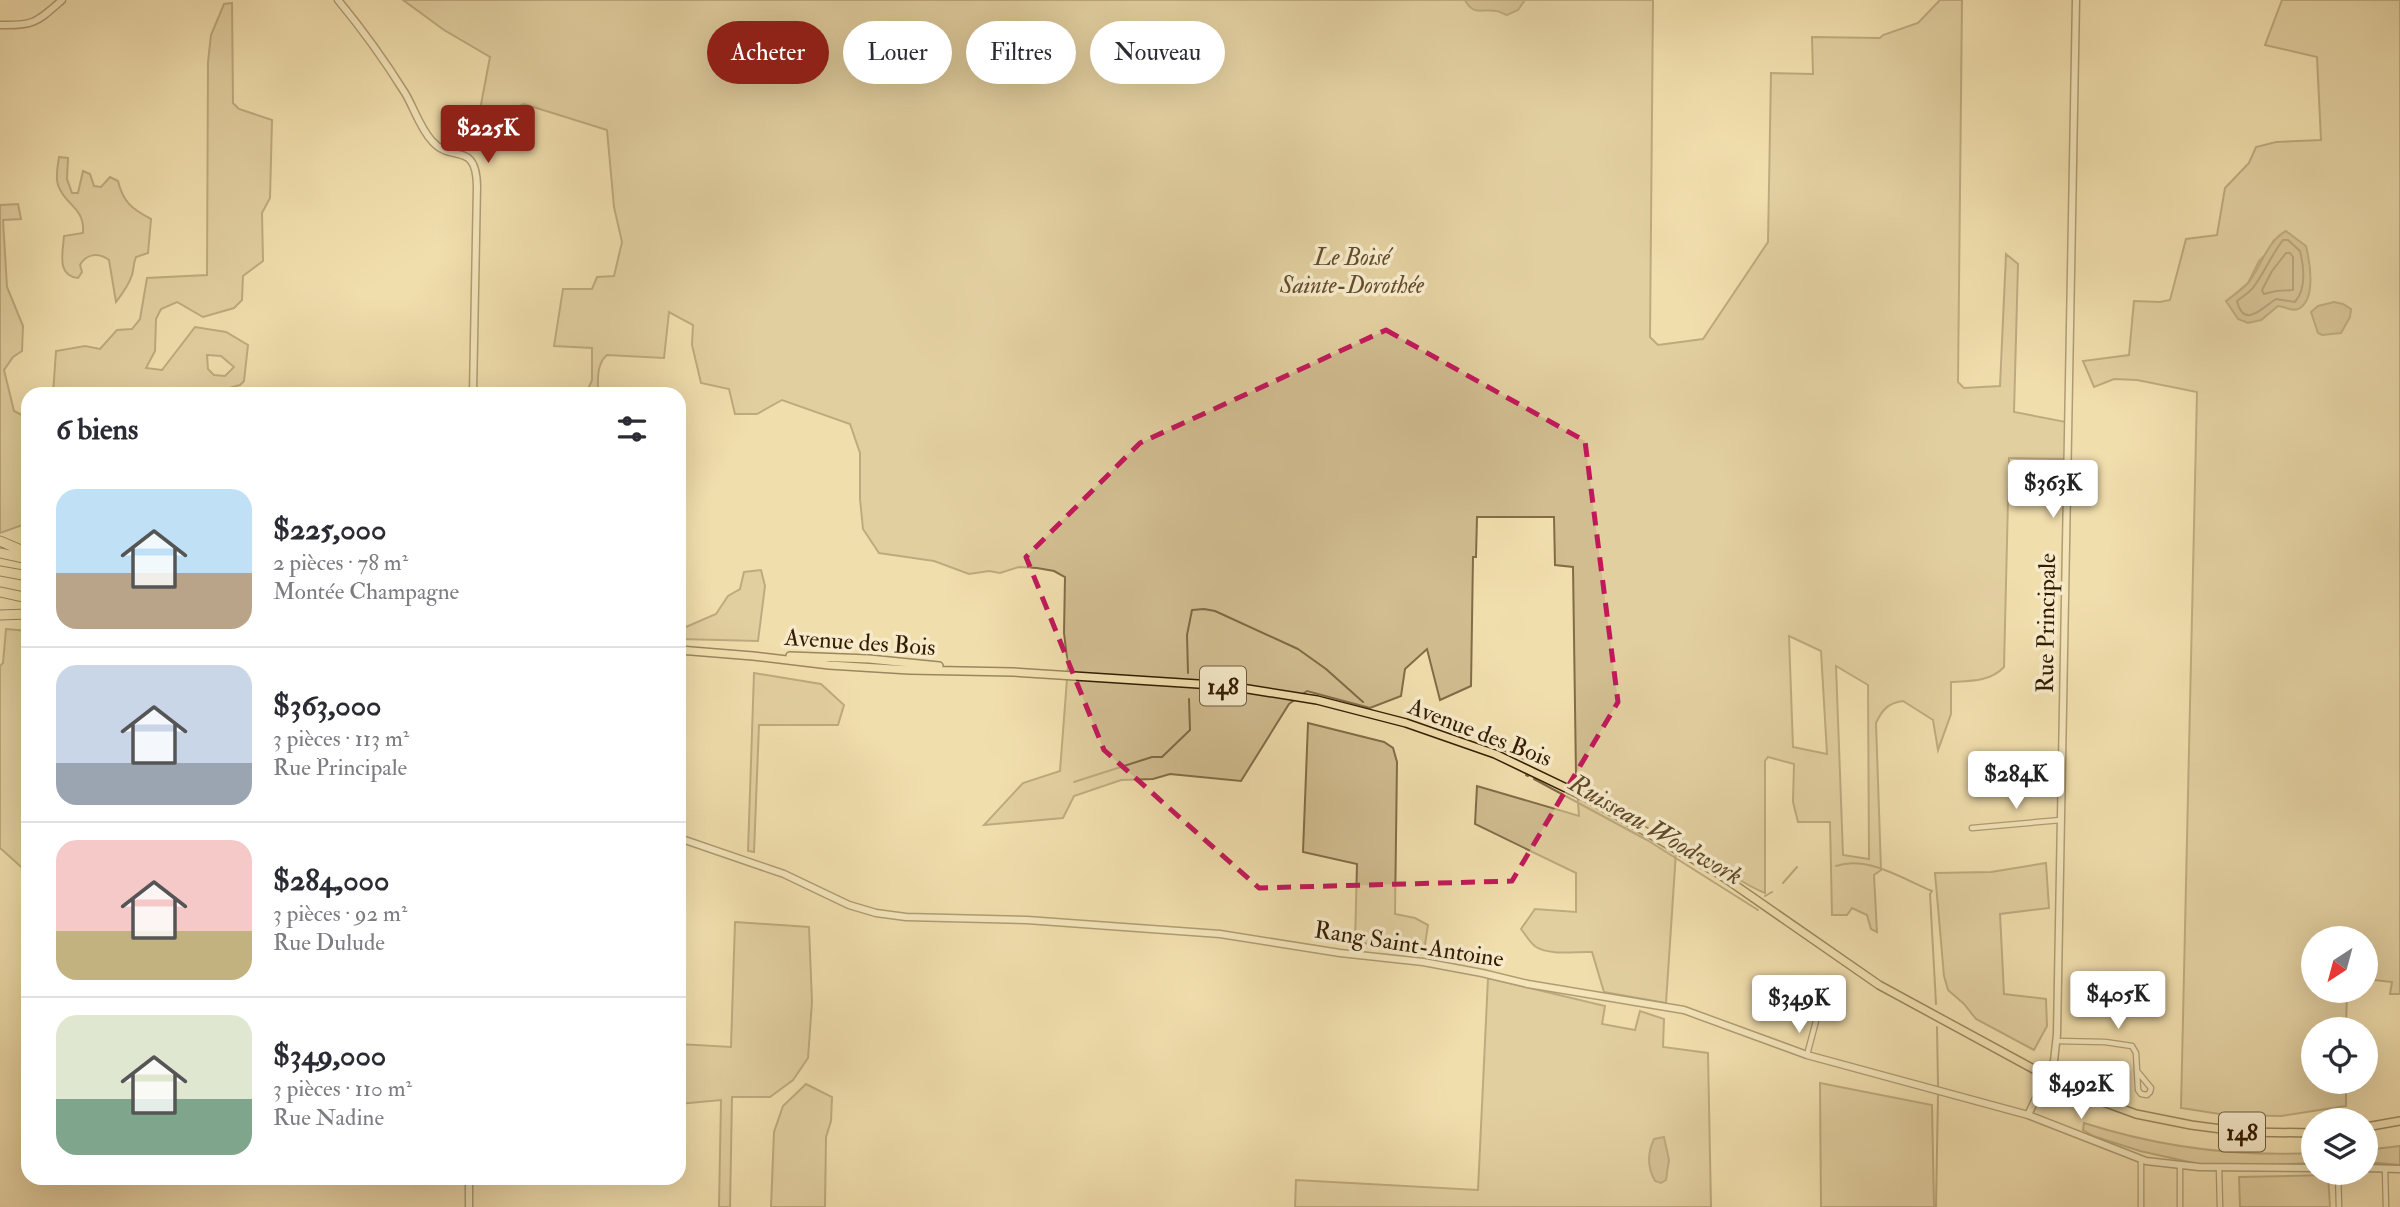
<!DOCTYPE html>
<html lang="fr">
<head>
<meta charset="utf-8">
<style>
	:root { --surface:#fff; --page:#f2f2f3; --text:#2b2b33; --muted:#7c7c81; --line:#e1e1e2; --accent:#8f2418 }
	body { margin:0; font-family:"IM FELL Double Pica",serif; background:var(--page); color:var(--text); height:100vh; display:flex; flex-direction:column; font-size:26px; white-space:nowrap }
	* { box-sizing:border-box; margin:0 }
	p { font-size:23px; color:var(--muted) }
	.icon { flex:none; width:38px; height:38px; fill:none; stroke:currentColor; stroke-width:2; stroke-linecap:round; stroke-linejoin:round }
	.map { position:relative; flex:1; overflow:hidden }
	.side { position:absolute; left:21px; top:387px; width:665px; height:798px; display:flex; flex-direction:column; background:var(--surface); border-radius:21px; box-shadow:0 7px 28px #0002 }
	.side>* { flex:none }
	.guide { position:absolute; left:707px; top:21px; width:665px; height:63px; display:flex; gap:14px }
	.needle { width:46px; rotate:216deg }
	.controls { position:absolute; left:2301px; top:926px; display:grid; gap:14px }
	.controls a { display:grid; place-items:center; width:77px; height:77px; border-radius:50%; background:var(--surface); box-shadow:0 7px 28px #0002; font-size:35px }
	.price { position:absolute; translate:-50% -60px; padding:0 16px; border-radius:7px; background:#fff; color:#222; font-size:23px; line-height:46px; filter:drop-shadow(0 2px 4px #0008) }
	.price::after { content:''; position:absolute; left:50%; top:42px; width:21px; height:16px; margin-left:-10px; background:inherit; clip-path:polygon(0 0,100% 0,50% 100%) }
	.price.on { background:var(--accent); color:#fff }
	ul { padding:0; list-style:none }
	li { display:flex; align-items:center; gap:21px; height:175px; padding:0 35px }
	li+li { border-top:2px solid var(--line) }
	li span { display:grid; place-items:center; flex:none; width:196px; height:140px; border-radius:21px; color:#555 }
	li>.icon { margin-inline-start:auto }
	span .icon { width:84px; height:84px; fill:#fffc; stroke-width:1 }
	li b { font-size:30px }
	h2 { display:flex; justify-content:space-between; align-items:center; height:84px; padding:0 35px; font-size:30px }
	.chip { padding:0 24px; border-radius:32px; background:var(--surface); box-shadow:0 7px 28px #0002; font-size:24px; line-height:63px }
	.chip.on { background:var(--accent); color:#fff }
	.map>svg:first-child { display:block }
</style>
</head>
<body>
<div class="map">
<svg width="2400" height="1207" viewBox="0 0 2400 1207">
	<rect width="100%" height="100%" fill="#f1dead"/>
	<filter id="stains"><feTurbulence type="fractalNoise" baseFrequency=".00286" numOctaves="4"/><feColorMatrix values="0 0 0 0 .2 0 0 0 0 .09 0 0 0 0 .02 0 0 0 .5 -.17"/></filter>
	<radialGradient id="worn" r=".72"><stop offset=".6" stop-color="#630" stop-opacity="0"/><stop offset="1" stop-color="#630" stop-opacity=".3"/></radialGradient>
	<path fill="#d1bd90" stroke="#826c48" stroke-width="2" fill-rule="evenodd" d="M403,0H1653L1650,337L1658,345L1703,339L1768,242L1771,73L1813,74L1812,37L1880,38L1883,35L1918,23L1940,0H1962L1958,382L1964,388L2000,386L2006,254L2018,264L2014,412L2066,422L2065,459L2009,458L2004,667C1990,682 1970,681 1951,682V714L1938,750L1933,720L1903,701C1888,703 1882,710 1876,723L1881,870L1874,875L1877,932L1871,929L1867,915L1852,908L1847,915H1832L1830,822H1798L1793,802L1794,764L1768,757L1765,761V893C1733,880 1706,854 1677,837L1666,1003L1604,992L1592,952C1576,951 1551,956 1536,947C1530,943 1525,934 1521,929L1535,909L1576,912V873L1475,824L1477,786L1579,816L1576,775L1573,567L1555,565L1554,517H1477L1476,557H1473L1471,686L1440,700L1427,649L1405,669L1401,696L1370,708L1307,691L1289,704L1241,781L1170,774L1153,779L1121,780L1074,796L1063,818L984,825L1023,783L1060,771L1068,666L1064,633L1065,577L1054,571L1037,568L1019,567L1000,573L989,571L969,574L934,561L879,553L863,529L860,499V453L850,424L782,400L757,414H735L729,389L701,383L692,345L693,325L669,312L664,358L607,355C596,364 598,381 598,394H586L592,380V348L554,346L563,289H592L597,277L614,276L622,242L614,207L607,130L524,104L489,118L479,115L490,57L444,30ZM1789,636L1821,651L1827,754L1793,747ZM1836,666L1868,685L1869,859L1843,855Z
		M2282,0H2400V994H2390L2392,982L2366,979V938H2314V990L2347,991L2346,1029H2314V1082H2346V1106L2281,1116L2226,1115L2181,1108L2197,392L2137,380L2114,379L2094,387L2083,361L2129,355L2134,301L2160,302L2170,300L2186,239L2217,235L2225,188L2249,163L2256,147L2276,142L2321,140L2317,57L2265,45ZM2273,242L2282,306H2277L2261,320L2227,301L2248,283L2259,261L2269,251Z
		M232,3L233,103L239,109L272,120L270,198L262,213L263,261L243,276L242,300L234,308L203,317L177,302L161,309L156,319L155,351L146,368L162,370L195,327L226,332L248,345L244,381L240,385L208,394H53L56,351L85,346L100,349L117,330L132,329L140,319L147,278L207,275L208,62L211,35L224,4ZM207,355L221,356L234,367L225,376L214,375L208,369Z
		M59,157L68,158L67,179L72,193H78L83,171L90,174L94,186L101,187L110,177L118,181C123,202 132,209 151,219L148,253L136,257C133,264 134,268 132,275C129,285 122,294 116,302L109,260C98,252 86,254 80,265L82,272L78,278C56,276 63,252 64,236L83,233C85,207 65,206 58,185C55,177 58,165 59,157Z
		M18,204L21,219L3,220L7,287L23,326L22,351L13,357L4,370L14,411L28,418V523L0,533V205Z
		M761,570L765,586L758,641L679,639V630L716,614L728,596L740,589L744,572Z
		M6,629L28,631V873L0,848V666L3,663Z
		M754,673L821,684L844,705L838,725H759L754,852L748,851Z
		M1308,723L1384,742L1393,748L1397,762L1395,914L1415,918L1428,925L1424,951L1355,942L1357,864L1303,852Z
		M2046,863L2049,908L2000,914L2004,994L2046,999L2047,1026L2034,1050L1976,1019L1964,1004L1948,990L1944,976L1935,873L1991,872Z
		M735,922L809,927L812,1002L808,1058L793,1080L770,1097H732L730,1207H719L721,1100L679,1104V1044L731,1047Z
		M1488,978L1605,1006L1602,1024L1635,1030L1640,1011L1664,1019L1663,1047L1708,1053L1711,1207H1295L1296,1180L1478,1190Z
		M1820,1083L1932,1105L1934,1207H1821Z
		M806,1084L832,1097L831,1121L826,1137L825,1207H771L774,1132L783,1106Z
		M2084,1123C2159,1147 2235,1157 2313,1153V1163L2247,1166L2198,1164L2140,1151L2093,1136L2083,1130Z
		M2400,1146V1165L2366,1162V1150Z
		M2328,1175L2330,1207H2240L2239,1177Z"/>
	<path fill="#b19c73" stroke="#7f6945" stroke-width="2" d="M1465,0H1525L1518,10L1507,15C1503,14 1500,11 1496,11C1483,8 1474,17 1465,0Z
		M2286,231L2306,246C2310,262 2316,297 2300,308C2294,313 2284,306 2278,306L2261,320L2248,323L2238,319L2226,301C2234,295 2243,289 2249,282C2261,266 2268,240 2286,231Z
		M2334,302L2343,304L2351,309L2350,317L2341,333L2322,335L2318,333L2311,312L2318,306Z
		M1664,1137L1669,1160L1666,1180L1661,1183L1655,1181C1647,1167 1647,1154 1654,1139Z"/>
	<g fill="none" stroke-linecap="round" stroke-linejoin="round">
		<path stroke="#725c3a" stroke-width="2" d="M2283,240H2288L2300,251C2304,267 2306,289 2295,302L2276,299C2263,307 2244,330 2237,301C2243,296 2251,292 2255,285C2265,271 2272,254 2283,240Z
			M2286,253H2290L2293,257V290L2276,291L2264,294L2262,290L2272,271Z"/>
		<path stroke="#7f6945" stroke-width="2" d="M1188,673L1187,635L1192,610L1204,609L1215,611L1298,649L1326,669L1363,702
			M1481,741L1527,760
			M1526,775L1528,776
			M1534,779L1647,840L1758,910
			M1074,782L1152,757H1162L1190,730L1189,699
			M1836,866C1867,855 1903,879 1932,891L1930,894L1936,1004
			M1783,883L1797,867
			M1765,896L1772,892
			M1937,1027L1938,1086
			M1936,1207L1938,1095"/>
		<g stroke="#634c2c" stroke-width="7">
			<path id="minor" d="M1972,828L2061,820
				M2056,1041L2105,1042L2132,1046L2136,1053L2138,1090L2141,1094L2147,1095L2150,1092L2151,1088L2137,1071
				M1807,1055L1816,1021
				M2180,1166V1207
				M2219,1168L2220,1207
				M2385,1169L2386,1207
				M2338,1172L2339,1207
				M2141,1207V1160"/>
		</g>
		<g stroke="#634c2c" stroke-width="9">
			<path id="tertiary" d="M338,0C362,29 385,61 405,93C414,108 420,128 432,141C452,164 476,140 477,186L473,394
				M0,25C34,26 37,22 62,0
				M679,838L784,874L849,905L876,913L906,917L1027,920L1220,934L1340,953L1423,962L1482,973L1528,984L1684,1010L1807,1055L2028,1115L2146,1161L2199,1167L2314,1168
				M2028,1115L2054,1061L2057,1034L2076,0
				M2366,1168L2400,1169
				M469,1207V1178"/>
		</g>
		<g stroke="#341c01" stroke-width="10">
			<path id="primary" d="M679,650L753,656L829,665L909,670L1013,672L1229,686L1317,700L1406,723L1495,754L1589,799L1719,874L1879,985L2076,1092L2136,1114L2191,1125L2244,1132L2314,1133
				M790,656L869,659L939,666
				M2366,1127L2400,1121"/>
		</g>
		<g stroke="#341c01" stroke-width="11">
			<path id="motorway" d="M0,541L28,553
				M0,553L28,559
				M0,571L28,576
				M0,592L28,598
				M0,615L28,614"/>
		</g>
		<use href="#minor" stroke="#f6eaca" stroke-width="4.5"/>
		<use href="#tertiary" stroke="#f6eaca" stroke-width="6"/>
		<use href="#primary" stroke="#f1dead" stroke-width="7"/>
		<use href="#motorway" stroke="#f1dead" stroke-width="9"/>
	</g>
	<path d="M0 0H2400V1207H0ZM1386,330L1585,441L1618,702L1512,881L1259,888L1104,750L1026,557L1140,443Z" fill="#f1dead" fill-opacity=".55" fill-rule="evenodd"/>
	<path fill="none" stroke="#c2185b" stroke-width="5" stroke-dasharray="14 9" stroke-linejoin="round" d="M1386,330L1585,441L1618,702L1512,881L1259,888L1104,750L1026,557L1140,443Z"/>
	<g text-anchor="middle" stroke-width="7" stroke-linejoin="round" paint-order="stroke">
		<g fill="#f6eaca" stroke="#6e5a3d" stroke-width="2">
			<rect x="1200" y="666.5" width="46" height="39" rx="5"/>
			<rect x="2219" y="1112.5" width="46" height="39" rx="5"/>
		</g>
		<g font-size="23" font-weight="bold" fill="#341c01">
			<text x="1223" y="694">148</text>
			<text x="2242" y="1140">148</text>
		</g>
		<g font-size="24" font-style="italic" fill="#634c2c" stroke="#f6eaca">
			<text x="1352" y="265">Le Boisé<tspan x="1352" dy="28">Sainte-Dorothée</tspan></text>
		</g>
		<g font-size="24" fill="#341c01" stroke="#f6eaca">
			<text transform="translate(2046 623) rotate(-89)" y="8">Rue Principale</text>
			<text transform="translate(860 642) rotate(4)" y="8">Avenue des Bois</text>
			<text transform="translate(1480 732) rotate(21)" y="8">Avenue des Bois</text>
			<text transform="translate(1409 944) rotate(9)" y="8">Rang Saint-Antoine</text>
		</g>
		<g font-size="26" font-style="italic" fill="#604929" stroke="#f6eaca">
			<text transform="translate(1656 829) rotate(30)" y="9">Ruisseau Woodwork</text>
		</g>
	</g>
	<rect width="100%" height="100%" filter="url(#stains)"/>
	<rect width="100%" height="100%" fill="url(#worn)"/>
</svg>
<div class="controls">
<a><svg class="needle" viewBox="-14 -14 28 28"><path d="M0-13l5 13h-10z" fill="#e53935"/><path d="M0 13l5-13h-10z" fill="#7c7c81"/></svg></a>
<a><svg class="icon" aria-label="locate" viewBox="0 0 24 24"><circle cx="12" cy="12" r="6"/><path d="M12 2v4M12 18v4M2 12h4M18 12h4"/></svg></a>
<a><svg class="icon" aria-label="layers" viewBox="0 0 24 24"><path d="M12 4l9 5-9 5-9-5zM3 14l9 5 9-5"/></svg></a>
</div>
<b class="price on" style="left:488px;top:165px">$225K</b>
<b class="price" style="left:2053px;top:520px">$363K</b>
<b class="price" style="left:2016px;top:811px">$284K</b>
<b class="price" style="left:2118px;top:1031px">$405K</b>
<b class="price" style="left:1799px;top:1035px">$349K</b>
<b class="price" style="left:2081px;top:1121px">$492K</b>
<div class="guide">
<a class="chip on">Acheter</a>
<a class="chip">Louer</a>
<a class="chip">Filtres</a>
<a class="chip">Nouveau</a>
</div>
<section class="side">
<h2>6 biens<svg class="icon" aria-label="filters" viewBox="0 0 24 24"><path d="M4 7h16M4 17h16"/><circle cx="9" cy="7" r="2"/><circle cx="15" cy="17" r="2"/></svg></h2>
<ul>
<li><span style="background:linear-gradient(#bfe0f5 60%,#b9a48a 0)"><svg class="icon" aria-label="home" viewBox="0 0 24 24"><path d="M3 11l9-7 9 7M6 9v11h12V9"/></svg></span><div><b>$225,000</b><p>2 pièces · 78 m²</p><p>Montée Champagne</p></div></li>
<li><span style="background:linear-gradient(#c9d6e8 70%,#9aa5b1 0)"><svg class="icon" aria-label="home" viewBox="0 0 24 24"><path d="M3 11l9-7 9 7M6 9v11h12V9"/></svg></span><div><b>$363,000</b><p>3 pièces · 113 m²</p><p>Rue Principale</p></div></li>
<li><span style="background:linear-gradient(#f6c9c9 65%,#c2b280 0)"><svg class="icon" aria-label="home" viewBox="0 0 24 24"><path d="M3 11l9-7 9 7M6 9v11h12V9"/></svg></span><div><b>$284,000</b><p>3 pièces · 92 m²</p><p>Rue Dulude</p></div></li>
<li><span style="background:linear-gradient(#dfe7d0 60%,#7fa58c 0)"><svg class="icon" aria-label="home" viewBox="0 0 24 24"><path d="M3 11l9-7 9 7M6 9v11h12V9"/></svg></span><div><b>$349,000</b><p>3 pièces · 110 m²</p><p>Rue Nadine</p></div></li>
</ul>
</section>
</div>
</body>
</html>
